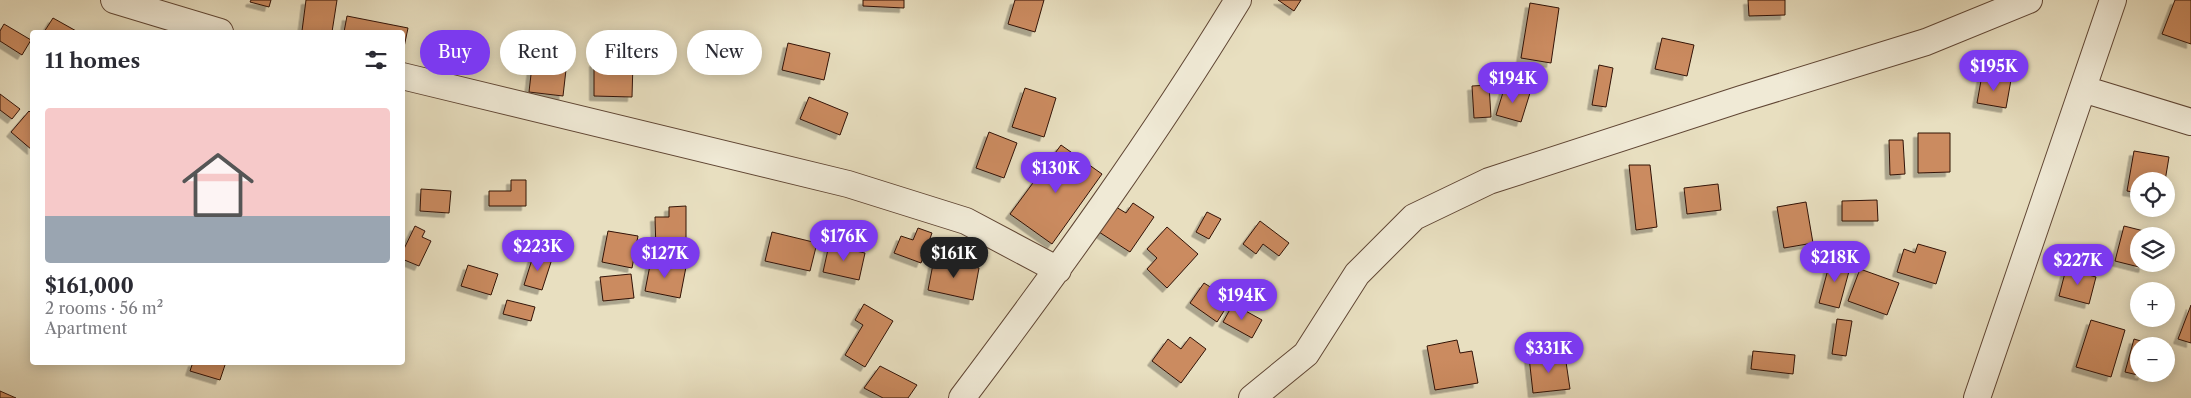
<!DOCTYPE html>
<html lang="en">
<head>
<meta charset="utf-8">
<style>
	:root { --surface:#fff; --page:#f2f2f3; --text:#2b2b33; --muted:#7c7c81; --line:#e1e1e2; --accent:#7c3aed }
	body { margin:0; font-family:"Libre Caslon Text",serif; background:var(--page); color:var(--text); height:100vh; display:flex; flex-direction:column; font-size:19px; white-space:nowrap }
	* { box-sizing:border-box; margin:0 }
	p { font-size:16px; color:var(--muted) }
	.icon { flex:none; width:28px; height:28px; fill:none; stroke:currentColor; stroke-width:2; stroke-linecap:round; stroke-linejoin:round }
	.map { position:relative; flex:1; overflow:hidden }
	.sheet { position:absolute; left:30px; top:30px; width:375px; height:335px; display:flex; flex-direction:column; background:var(--surface); border-radius:5px; box-shadow:0 2px 12px #0003 }
	.sheet>* { flex:none }
	.hud { position:absolute; left:420px; top:30px; width:475px; height:45px; display:flex; gap:10px }
	.buttons { position:absolute; left:2130px; top:172px; display:grid; gap:10px }
	.buttons a { display:grid; place-items:center; width:45px; height:45px; border-radius:50%; background:var(--surface); box-shadow:0 2px 12px #0003; font-size:25px }
	.price { position:absolute; translate:-50% -42px; padding:0 11px; border-radius:18px; background:var(--accent); color:#fff; font-size:16px; line-height:32px; filter:drop-shadow(0 1px 2px #0008) }
	.price::after { content:''; position:absolute; left:50%; top:30px; width:15px; height:11px; margin-left:-8px; background:inherit; clip-path:polygon(0 0,100% 0,50% 100%) }
	.price.active { background:#222; color:#fff }
	ul { padding:0; list-style:none }
	li { display:grid; align-content:center; gap:10px; height:265px; padding:0 15px }
	li+li { border-top:1px solid var(--line) }
	li span { display:grid; place-items:center; height:155px; border-radius:5px; color:#555 }
	li>.icon { margin-inline-start:auto }
	span .icon { width:90px; height:90px; fill:#fffc; stroke-width:1 }
	li b { font-size:21px }
	h2 { display:flex; justify-content:space-between; align-items:center; height:60px; padding:0 15px; font-size:21px }
	.tag { padding:0 18px; border-radius:22px; background:var(--surface); box-shadow:0 2px 12px #0003; font-size:18px; line-height:45px }
	.tag.active { background:var(--accent); color:#fff }
	.map>svg:first-child { display:block }
</style>
</head>
<body>
<div class="map">
<svg width="2191" height="398" viewBox="0 0 2191 398">
	<defs>
		<filter id="shadow"><feDropShadow dx="-4.5" dy="4.5" stdDeviation="0" flood-color="#0004"/></filter>
	</defs>
	<rect width="100%" height="100%" fill="#e8dfc0"/>
	<filter id="stains"><feTurbulence type="fractalNoise" baseFrequency=".004" numOctaves="4"/><feColorMatrix values="0 0 0 0 .2 0 0 0 0 .09 0 0 0 0 .02 0 0 0 .5 -.17"/></filter>
	<radialGradient id="worn" r=".72"><stop offset=".6" stop-color="#630" stop-opacity="0"/><stop offset="1" stop-color="#630" stop-opacity=".3"/></radialGradient>
	<path fill="#cb8b60" stroke="#321306" filter="url(#shadow)" d="M251,0H271L269,7L250,2Z
		M306,0H337L332,32L302,31Z
		M863,0H904V8L863,6Z
		M1015,0H1044L1035,32L1008,24Z
		M1278,0H1301L1294,11Z
		M1748,0H1785V15L1749,16Z
		M2175,0H2191V44L2162,34Z
		M1530,3L1559,8L1551,63L1521,58Z
		M347,16L408,28L403,52L402,32H344Z
		M53,18L78,32H44Z
		M4,24L31,40L22,55L0,41V31Z
		M1662,38L1694,45L1687,76L1655,69Z
		M788,43L830,53L824,80L782,70Z
		M533,57L567,61L563,96L529,92Z
		M594,62H633L632,97L594,96Z
		M1599,65L1613,68L1606,107L1592,105Z
		M1982,75L2011,80L2006,108L1977,103Z
		M1489,85L1491,117L1474,118L1472,86Z
		M1505,86L1530,93L1521,122L1496,115Z
		M1025,88L1056,98L1044,137L1012,127Z
		M0,94L20,109L12,119L0,110Z
		M809,97L848,113L840,135L800,119Z
		M29,111L32,114V150L11,132Z
		M989,132L1017,143L1004,178L976,168Z
		M1918,133H1950V172L1918,173Z
		M1889,140H1903L1905,174L1890,175Z
		M1061,145L1102,174L1052,244L1010,214Z
		M2134,151L2169,157L2165,181H2139V193L2127,191Z
		M1629,165H1650L1657,227L1636,230Z
		M511,180H526V206H489V191H511Z
		M1718,184L1721,210L1687,214L1684,188Z
		M421,189L451,191L449,213L420,211Z
		M1877,200L1878,221H1842V201Z
		M1806,202L1813,243L1784,248L1777,207Z
		M1133,203L1154,217L1130,252L1099,232L1116,207L1126,213Z
		M686,206V251H656L655,217H669V207Z
		M1207,212L1221,219L1209,239L1196,232Z
		M1260,221L1289,243L1279,256L1263,244L1256,254L1243,244Z
		M415,226L425,231L422,237L431,241L419,266L402,259V253Z
		M2124,226L2152,233L2151,236H2139V264H2144L2143,268L2115,261Z
		M1167,227L1198,254L1167,288L1147,269L1157,258L1147,249Z
		M918,228L932,233L921,263L894,253L901,236L913,240Z
		M608,231L638,236L632,268L602,262Z
		M772,232L817,243L810,271L765,261Z
		M1918,244L1946,252L1936,284L1897,272L1904,249L1915,253Z
		M829,245L865,253L859,280L823,272Z
		M534,253L552,259L542,290L524,285Z
		M1831,258L1851,264L1839,308L1819,303Z
		M934,259L979,268L973,300L928,290Z
		M651,260L686,267L680,298L645,291Z
		M468,265L498,274L491,295L461,286Z
		M1860,269L1899,283L1887,315L1848,301Z
		M2066,269L2096,277L2089,304L2059,296Z
		M631,274L634,298L603,301L600,277Z
		M1204,283L1231,300L1217,322L1190,303Z
		M507,300L535,307L531,321L503,314Z
		M864,304L893,321L865,367L845,355L863,325L855,320Z
		M1233,304L1262,320L1252,338L1223,322Z
		M2191,305V343L2178,339Z
		M1837,319L1852,321L1846,356L1832,354Z
		M2091,320L2125,330L2111,377L2076,367Z
		M1190,337L1206,349L1181,383L1152,361L1168,339L1181,349Z
		M2134,339L2151,344L2150,346H2139V374H2143L2142,376L2125,372Z
		M1457,340L1460,353L1472,351L1478,383L1435,390L1427,346Z
		M1753,351L1795,355L1793,374L1751,369Z
		M1558,353L1559,363L1566,362L1570,389L1533,393L1529,357Z
		M193,362L207,363L226,362L220,380L190,371Z
		M880,366L917,385L908,398H883L864,388Z
		M0,391L16,398H0Z"/>
	<g fill="none" stroke-linecap="round" stroke-linejoin="round">
		<g stroke="#604634" stroke-width="28">
			<path id="minor" d="M114,0L220,32
				M402,76L848,184L966,221L1058,270
				M2083,89L2191,122
				M962,398C1059,269 1154,138 1238,0
				M1252,398L1306,354L1357,274L1414,217L1489,181L1741,99L1926,42L2029,0
				M1977,398L2113,0"/>
		</g>
		<use href="#minor" stroke="#f0ead6" stroke-width="26"/>
	</g>
	<rect width="100%" height="100%" filter="url(#stains)"/>
	<rect width="100%" height="100%" fill="url(#worn)"/>
</svg>
<div class="buttons">
<a><svg class="icon" aria-label="locate" viewBox="0 0 24 24"><circle cx="12" cy="12" r="6"/><path d="M12 2v4M12 18v4M2 12h4M18 12h4"/></svg></a>
<a><svg class="icon" aria-label="layers" viewBox="0 0 24 24"><path d="M12 4l9 5-9 5-9-5zM3 14l9 5 9-5"/></svg></a>
<a>+</a>
<a>−</a>
</div>
<b class="price" style="left:1994px;top:92px">$195K</b>
<b class="price" style="left:1513px;top:104px">$194K</b>
<b class="price" style="left:1056px;top:194px">$130K</b>
<b class="price" style="left:844px;top:262px">$176K</b>
<b class="price" style="left:538px;top:272px">$223K</b>
<b class="price" style="left:665px;top:279px">$127K</b>
<b class="price active" style="left:954px;top:279px">$161K</b>
<b class="price" style="left:1835px;top:283px">$218K</b>
<b class="price" style="left:2078px;top:286px">$227K</b>
<b class="price" style="left:1242px;top:321px">$194K</b>
<b class="price" style="left:1549px;top:374px">$331K</b>
<div class="hud">
<a class="tag active">Buy</a>
<a class="tag">Rent</a>
<a class="tag">Filters</a>
<a class="tag">New</a>
</div>
<section class="sheet">
<h2>11 homes<svg class="icon" aria-label="filters" viewBox="0 0 24 24"><path d="M4 7h16M4 17h16"/><circle cx="9" cy="7" r="2"/><circle cx="15" cy="17" r="2"/></svg></h2>
<ul>
<li><span style="background:linear-gradient(#f6c9c9 70%,#9aa5b1 0)"><svg class="icon" aria-label="home" viewBox="0 0 24 24"><path d="M3 11l9-7 9 7M6 9v11h12V9"/></svg></span><div><b>$161,000</b><p>2 rooms · 56 m²</p><p>Apartment</p></div></li>
</ul>
</section>
</div>
</body>
</html>
